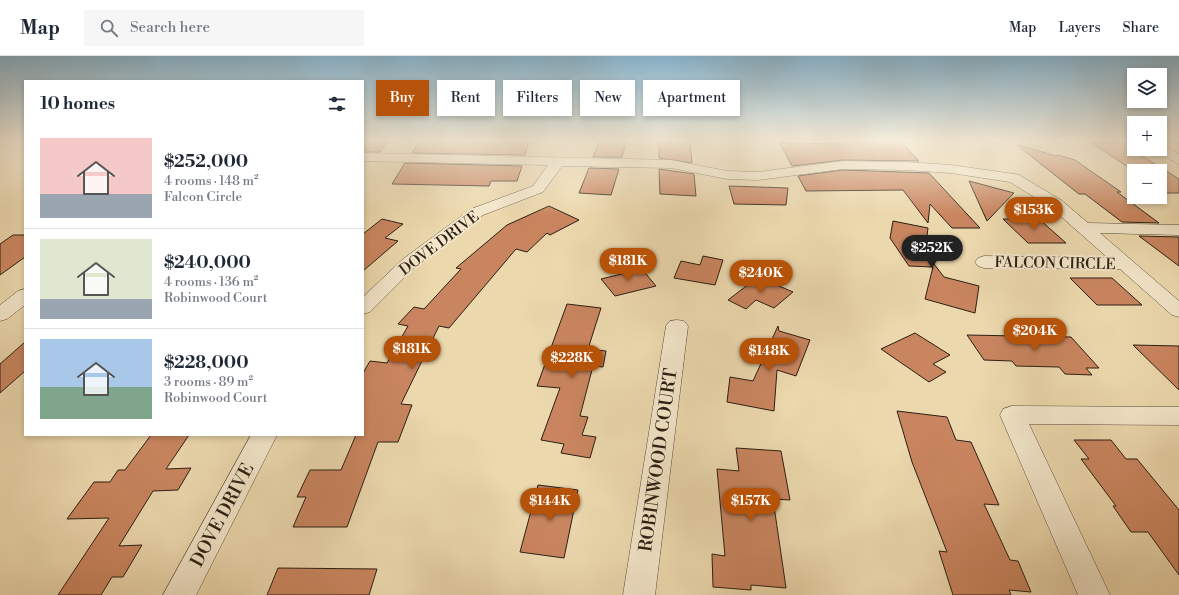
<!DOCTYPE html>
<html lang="en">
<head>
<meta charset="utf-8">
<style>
	:root { --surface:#fff; --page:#f6f6f7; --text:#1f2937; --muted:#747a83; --line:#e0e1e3; --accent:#b45309 }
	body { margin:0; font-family:"Libre Bodoni",serif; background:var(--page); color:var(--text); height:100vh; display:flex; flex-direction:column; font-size:15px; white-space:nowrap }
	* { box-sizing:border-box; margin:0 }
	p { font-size:13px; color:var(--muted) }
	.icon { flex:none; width:22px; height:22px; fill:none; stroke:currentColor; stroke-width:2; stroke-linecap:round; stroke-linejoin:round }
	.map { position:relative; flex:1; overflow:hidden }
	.side { position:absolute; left:24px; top:24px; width:340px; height:356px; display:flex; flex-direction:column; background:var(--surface); border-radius:0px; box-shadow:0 2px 6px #0003 }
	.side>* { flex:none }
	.guide { position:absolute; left:376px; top:24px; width:380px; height:36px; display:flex; gap:8px }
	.tools { position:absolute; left:1127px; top:12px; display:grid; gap:8px }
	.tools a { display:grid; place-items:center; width:40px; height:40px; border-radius:0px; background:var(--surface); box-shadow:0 2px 6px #0003; font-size:20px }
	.price { position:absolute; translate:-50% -34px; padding:0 9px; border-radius:14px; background:var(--accent); color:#fff; font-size:13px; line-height:26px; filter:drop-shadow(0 1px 2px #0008) }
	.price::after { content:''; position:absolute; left:50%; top:24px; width:12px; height:9px; margin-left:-6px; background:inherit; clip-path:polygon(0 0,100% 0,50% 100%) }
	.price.active { background:#222; color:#fff }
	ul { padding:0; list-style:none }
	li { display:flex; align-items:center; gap:12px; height:100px; padding:0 16px }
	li+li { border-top:1px solid var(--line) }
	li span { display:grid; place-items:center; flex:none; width:112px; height:80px; border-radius:0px; color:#555 }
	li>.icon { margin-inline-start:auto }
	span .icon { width:48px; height:48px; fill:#fffc; stroke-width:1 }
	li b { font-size:17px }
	h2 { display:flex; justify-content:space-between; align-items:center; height:48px; padding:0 16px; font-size:17px }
	.pill { padding:0 14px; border-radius:0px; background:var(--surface); box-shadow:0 2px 6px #0003; font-size:14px; line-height:36px }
	.pill.active { background:var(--accent); color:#fff }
	header { display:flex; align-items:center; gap:24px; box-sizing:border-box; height:56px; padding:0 20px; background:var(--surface); border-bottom:1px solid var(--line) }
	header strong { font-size:19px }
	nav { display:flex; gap:22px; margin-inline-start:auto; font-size:14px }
	.search { width:280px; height:36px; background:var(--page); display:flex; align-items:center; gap:10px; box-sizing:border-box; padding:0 14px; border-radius:0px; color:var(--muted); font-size:15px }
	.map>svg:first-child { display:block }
</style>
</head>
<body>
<header>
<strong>Map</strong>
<div class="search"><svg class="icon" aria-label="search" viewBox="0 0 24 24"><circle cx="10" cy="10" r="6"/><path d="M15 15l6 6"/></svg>Search here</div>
<nav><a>Map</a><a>Layers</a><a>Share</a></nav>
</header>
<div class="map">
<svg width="1179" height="539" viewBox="0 0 1179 539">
	<rect width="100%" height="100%" fill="#ecd8ad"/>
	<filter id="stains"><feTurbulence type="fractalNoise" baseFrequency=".005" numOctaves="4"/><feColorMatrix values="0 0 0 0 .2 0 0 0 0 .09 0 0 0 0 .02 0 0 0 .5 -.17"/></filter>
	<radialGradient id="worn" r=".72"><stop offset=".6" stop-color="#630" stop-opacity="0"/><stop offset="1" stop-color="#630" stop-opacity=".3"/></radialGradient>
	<path fill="#c9855f" stroke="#2b1f14" d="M363,84H388L380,96H363Z
		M420,84H529L525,99L412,97Z
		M600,84H627L622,101H593Z
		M659,84H690L692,107L659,102Z
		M846,85H900L919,105L843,104L792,110L780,87L849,88Z
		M1092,87H1121L1179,123V137H1160V115H1134Z
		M1019,89L1056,100L1058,99L1075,104L1121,136H1117L1159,167L1122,166L1085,138H1079L1018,90Z
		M405,107L522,110L517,125H491L489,130L392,128Z
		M589,112L619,113L611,139L579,137Z
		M659,113L694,118L696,140L660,138Z
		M843,114L929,117L980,172H952L930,148L928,167L903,134L806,135L798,120Z
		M969,125L1014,137L987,165Z
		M729,130L788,132L786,149L734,148Z
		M549,150L579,164L550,179L547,177L527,196L516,193L449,272L439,270L401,348L412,349L398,386H378L347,471H293L306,441H297L310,414H341L356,379H363V317L370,305L387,307L408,270L398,268L414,251L424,253L461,213L456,212L507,169Z
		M382,163L403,168L385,182L398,185L363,215V178Z
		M1003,163H1039L1066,187H1028Z
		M893,165L928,172L925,196L944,221L979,230L975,257L925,243L933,211L909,210L890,182Z
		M13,179H25V201L0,219V188Z
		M1139,180L1179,181V210Z
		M703,200L723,204L715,229L674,222L681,205L700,209Z
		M642,213L656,230L615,240L601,223Z
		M758,221L793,236L774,252L756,244L746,253L728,244Z
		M1070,222H1112L1142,249H1097Z
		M567,248L601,252L588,293L606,295L603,311L593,310L580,360L588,361L582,379L596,381L590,402L561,397L564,388L541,384L560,332L537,330Z
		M778,270L779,275L810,284L796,320L777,314L774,355L727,346L730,321L753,325Z
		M915,277L950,299L933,308L946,316L929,326L881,293Z
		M967,279L1071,281L1099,312H1086L1092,319L1065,318L1059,311L1016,310L1012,305L984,304Z
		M25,286V315L0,337V308Z
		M1133,289L1179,290V334Z
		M897,355L947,361L956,384L971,386L999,449L984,448L1010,504L1018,505L1031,536L1009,534L1011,539H953L939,495L947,496L912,406Z
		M151,379H189L166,413L191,412L178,434L153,435L119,490L142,489L123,521H112L101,539H58L109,462L67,463L94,426H110L118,414H125Z
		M1074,384H1111L1126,403H1137L1179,454V519L1148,476H1131L1113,450H1116L1081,403H1089Z
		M736,392L781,395L790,444L773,443L786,532L751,529V534L713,531L712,498L725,500L717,413L739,415Z
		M538,429L578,434L564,502L520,496Z
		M278,512L377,513L369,539H267Z"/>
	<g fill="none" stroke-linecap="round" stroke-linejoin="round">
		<g stroke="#5b4d3a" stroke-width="1">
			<path id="street" d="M1160,88L1179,98V108L1155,95L1154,93H1160Z
				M363,97L671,104L727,115L758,116L843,105L906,106L951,109L1014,118L1019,119L1061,144L1088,167L1179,169V179L1100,177L1179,245V261L1172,259L1120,213L984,212L978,210L975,206L978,202L984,200L1108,202L1049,150L1010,126L951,117L906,114L843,113L758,124L727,123L671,112L562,110L543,136L483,159L415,211L370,256L363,258V241L403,203L471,153L533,130L548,109L363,105Z
				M25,233V249L7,263L0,265V249L18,235Z
				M677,264L684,265L688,270L655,539H623L666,270L670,265Z
				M1012,350L1179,351V369L1029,368L1110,539H1078L1000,359L1003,353Z
				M251,379H277L196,539H163Z"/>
		</g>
		<use href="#street" fill="#f3e6ca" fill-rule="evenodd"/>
	</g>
	<linearGradient id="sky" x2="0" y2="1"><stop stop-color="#88b6d0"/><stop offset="0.53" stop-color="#f6edda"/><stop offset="1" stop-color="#f6edda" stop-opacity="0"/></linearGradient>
	<rect width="1179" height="159" fill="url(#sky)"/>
	<g text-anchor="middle" stroke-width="4" stroke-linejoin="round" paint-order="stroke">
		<g font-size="15" fill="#2b1f14" stroke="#f3e6ca">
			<text transform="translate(439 187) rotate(-37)" y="5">DOVE DRIVE</text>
			<text transform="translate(1055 207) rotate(1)" y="5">FALCON CIRCLE</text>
		</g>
		<g font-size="18" fill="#2b1f14" stroke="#f3e6ca">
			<text transform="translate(658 404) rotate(-82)" y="6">ROBINWOOD COURT</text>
			<text transform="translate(222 459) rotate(-62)" y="6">DOVE DRIVE</text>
		</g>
	</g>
	<rect width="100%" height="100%" filter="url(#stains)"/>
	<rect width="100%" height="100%" fill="url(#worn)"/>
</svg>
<div class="tools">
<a><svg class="icon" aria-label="layers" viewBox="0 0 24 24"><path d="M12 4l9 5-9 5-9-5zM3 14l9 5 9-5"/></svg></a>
<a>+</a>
<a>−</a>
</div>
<b class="price" style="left:1034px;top:175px">$153K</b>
<b class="price active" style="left:932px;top:213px">$252K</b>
<b class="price" style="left:628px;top:226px">$181K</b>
<b class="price" style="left:761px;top:238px">$240K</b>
<b class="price" style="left:1035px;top:296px">$204K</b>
<b class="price" style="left:412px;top:314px">$181K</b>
<b class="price" style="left:769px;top:316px">$148K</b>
<b class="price" style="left:572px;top:323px">$228K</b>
<b class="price" style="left:550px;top:466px">$144K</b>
<b class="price" style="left:751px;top:466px">$157K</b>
<div class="guide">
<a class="pill active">Buy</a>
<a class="pill">Rent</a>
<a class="pill">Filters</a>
<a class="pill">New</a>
<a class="pill">Apartment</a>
</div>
<section class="side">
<h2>10 homes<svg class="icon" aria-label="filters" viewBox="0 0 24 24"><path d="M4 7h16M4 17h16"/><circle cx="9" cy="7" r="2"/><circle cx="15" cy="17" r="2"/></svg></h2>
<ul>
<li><span style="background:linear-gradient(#f6c9c9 70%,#9aa5b1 0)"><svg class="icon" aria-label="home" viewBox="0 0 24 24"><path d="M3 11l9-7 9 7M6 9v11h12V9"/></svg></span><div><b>$252,000</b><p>4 rooms · 148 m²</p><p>Falcon Circle</p></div></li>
<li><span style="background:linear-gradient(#dfe7d0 75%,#9aa5b1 0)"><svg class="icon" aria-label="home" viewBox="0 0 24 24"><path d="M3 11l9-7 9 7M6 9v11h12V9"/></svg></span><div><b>$240,000</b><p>4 rooms · 136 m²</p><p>Robinwood Court</p></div></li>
<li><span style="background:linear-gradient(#a9c7e8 60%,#7fa58c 0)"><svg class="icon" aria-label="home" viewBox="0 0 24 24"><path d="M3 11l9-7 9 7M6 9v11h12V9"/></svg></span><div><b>$228,000</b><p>3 rooms · 89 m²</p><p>Robinwood Court</p></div></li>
</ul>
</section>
</div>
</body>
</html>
